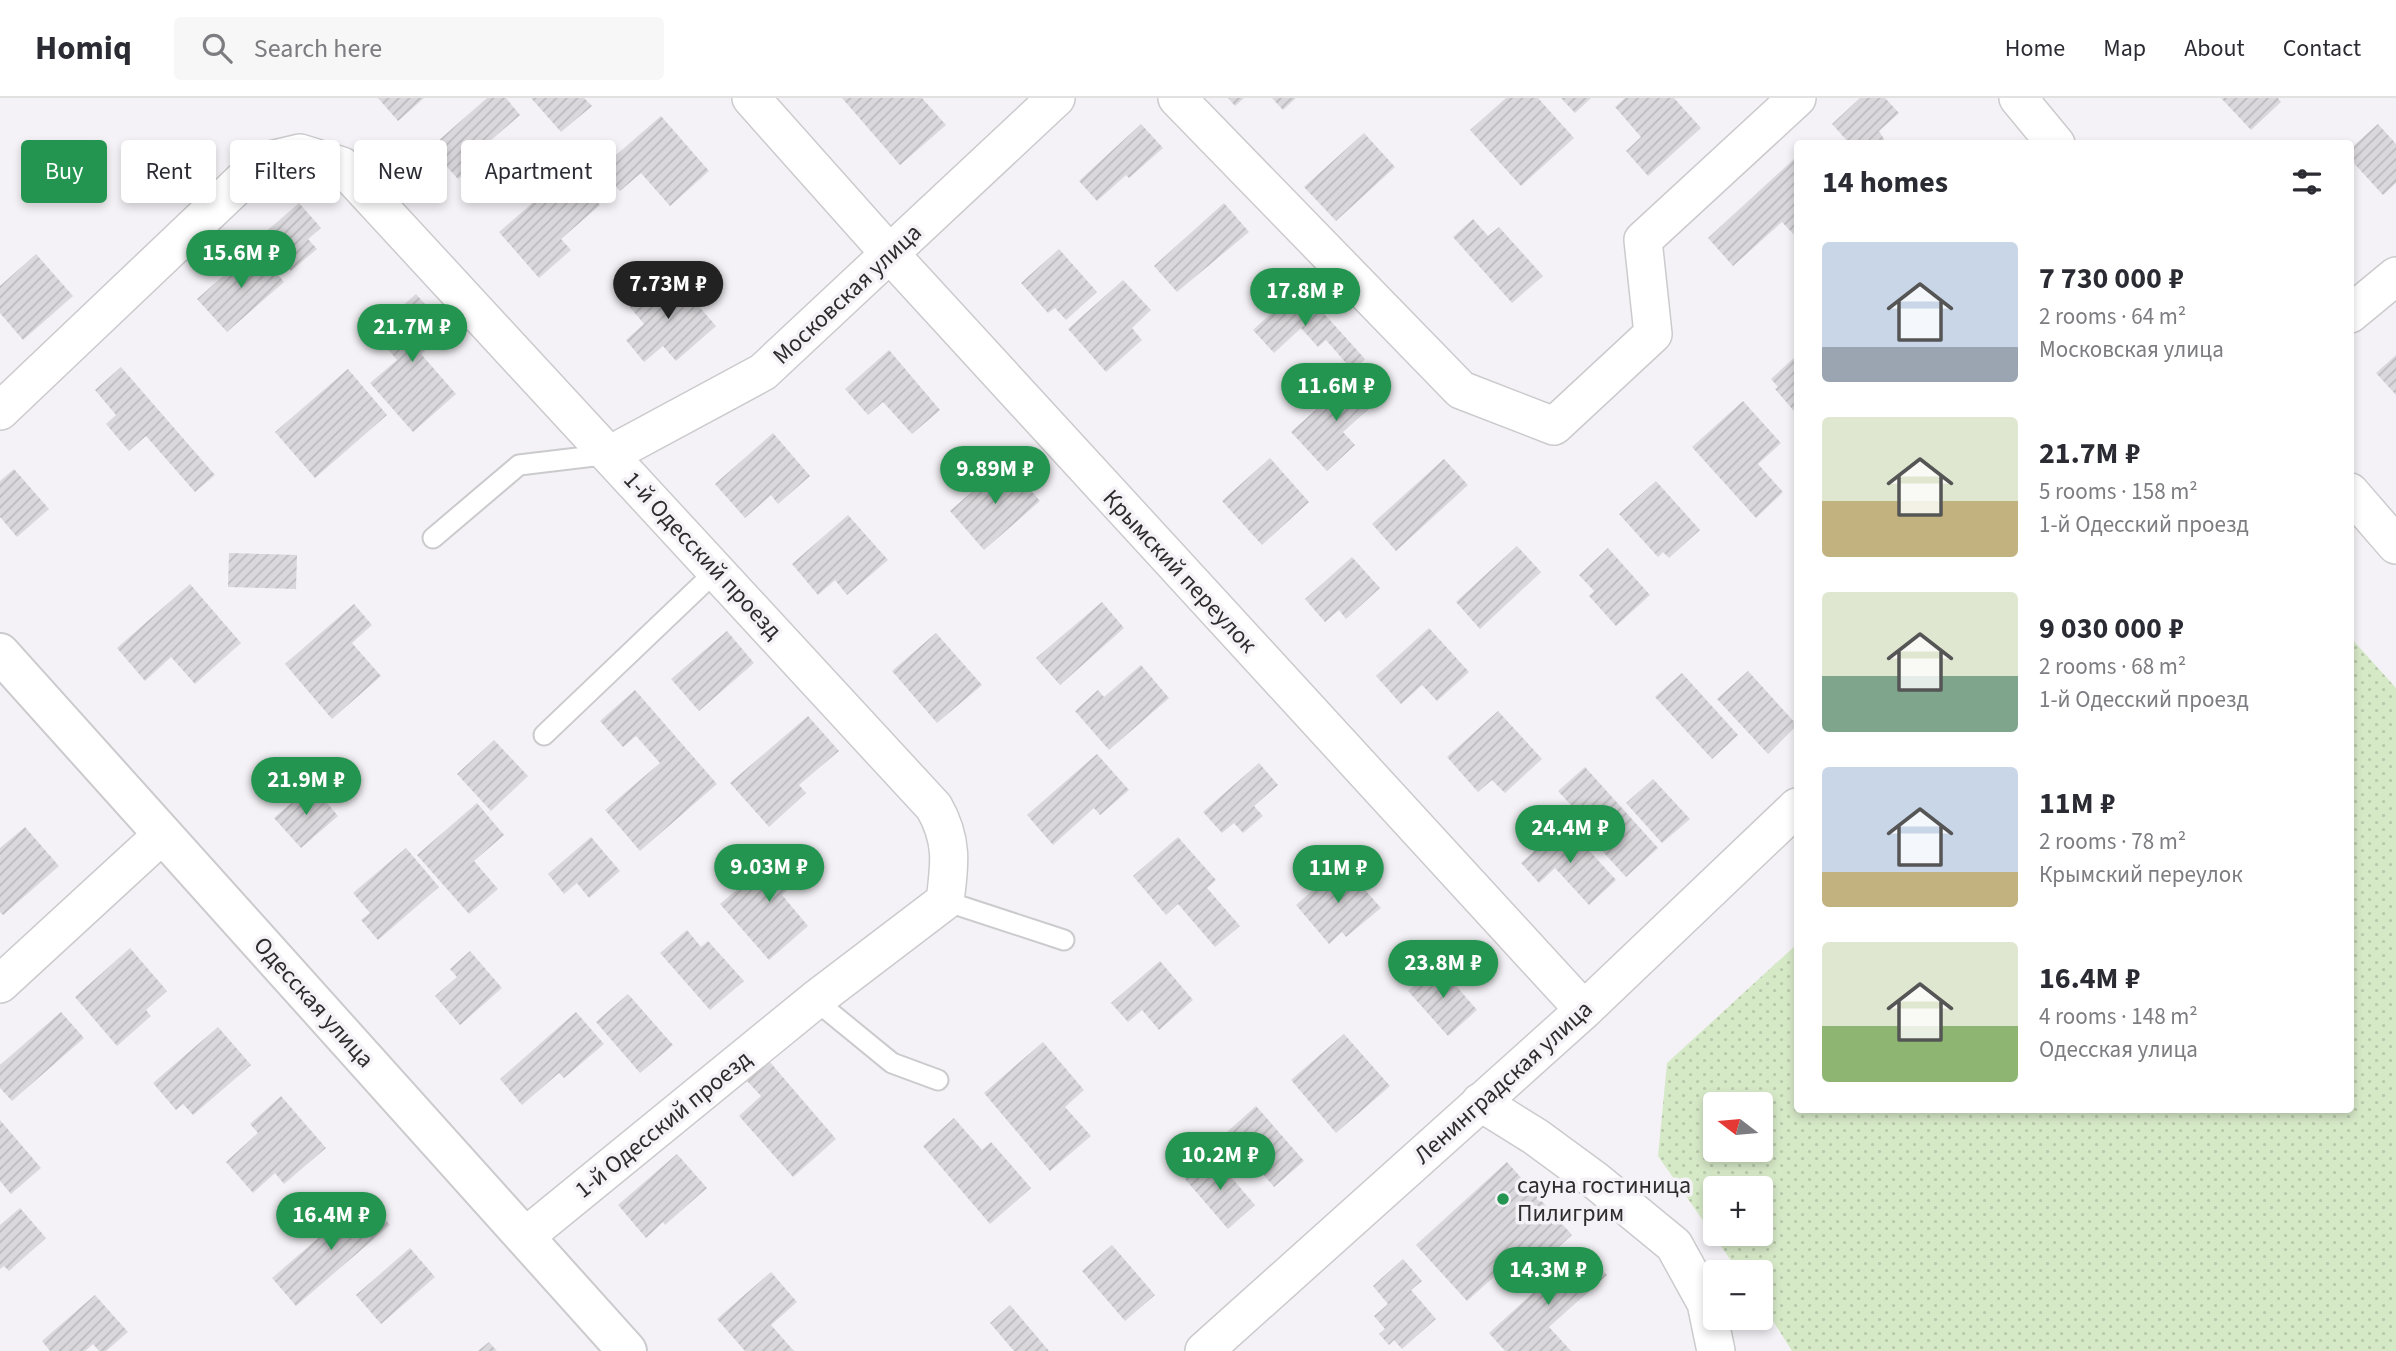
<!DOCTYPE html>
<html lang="en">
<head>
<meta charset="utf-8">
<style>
	:root { --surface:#fff; --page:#f7f7f7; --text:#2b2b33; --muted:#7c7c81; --line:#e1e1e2; --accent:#249550 }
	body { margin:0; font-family:"Source Sans 3",sans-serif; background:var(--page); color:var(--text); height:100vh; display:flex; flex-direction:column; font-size:26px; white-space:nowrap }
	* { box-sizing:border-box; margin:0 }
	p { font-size:23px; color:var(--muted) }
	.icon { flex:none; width:38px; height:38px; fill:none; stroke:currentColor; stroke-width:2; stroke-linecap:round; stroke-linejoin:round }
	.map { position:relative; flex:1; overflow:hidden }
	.panel { position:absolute; left:1794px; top:42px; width:560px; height:973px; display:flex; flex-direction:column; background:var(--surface); border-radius:7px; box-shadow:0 4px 10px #0003 }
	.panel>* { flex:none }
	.hud { position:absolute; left:21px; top:42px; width:665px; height:63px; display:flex; gap:14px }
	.needle { width:46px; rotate:286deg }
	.controls { position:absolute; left:1703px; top:994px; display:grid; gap:14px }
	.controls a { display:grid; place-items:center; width:70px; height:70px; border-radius:7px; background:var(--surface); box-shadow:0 4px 10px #0003; font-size:35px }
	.price { position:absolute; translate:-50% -60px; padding:0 16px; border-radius:24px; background:var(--accent); color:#fff; font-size:23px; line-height:46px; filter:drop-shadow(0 2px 4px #0008) }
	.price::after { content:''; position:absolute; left:50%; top:42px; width:21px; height:16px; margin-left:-10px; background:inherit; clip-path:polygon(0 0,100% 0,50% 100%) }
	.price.current { background:#222; color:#fff }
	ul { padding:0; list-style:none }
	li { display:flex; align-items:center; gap:21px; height:175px; padding:0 28px }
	li span { display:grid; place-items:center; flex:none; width:196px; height:140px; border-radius:7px; color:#555 }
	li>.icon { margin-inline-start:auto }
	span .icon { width:84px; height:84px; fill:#fffc; stroke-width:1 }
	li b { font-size:30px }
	h2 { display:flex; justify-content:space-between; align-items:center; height:84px; padding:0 28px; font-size:30px }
	.pill { padding:0 24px; border-radius:7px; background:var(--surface); box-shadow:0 4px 10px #0003; font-size:24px; line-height:63px }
	.pill.current { background:var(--accent); color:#fff }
	header { display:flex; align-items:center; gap:42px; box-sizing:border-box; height:98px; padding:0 35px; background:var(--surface); border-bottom:2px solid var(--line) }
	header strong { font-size:33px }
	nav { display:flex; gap:38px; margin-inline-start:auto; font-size:24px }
	.search { width:490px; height:63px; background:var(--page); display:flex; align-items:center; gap:18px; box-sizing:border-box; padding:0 24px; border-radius:7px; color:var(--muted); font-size:26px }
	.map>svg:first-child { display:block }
</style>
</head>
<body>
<header>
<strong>Homiq</strong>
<div class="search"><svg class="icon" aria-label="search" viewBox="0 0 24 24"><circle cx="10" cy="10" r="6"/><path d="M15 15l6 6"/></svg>Search here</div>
<nav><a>Home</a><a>Map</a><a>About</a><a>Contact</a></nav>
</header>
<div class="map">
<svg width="2396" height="1253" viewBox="0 0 2396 1253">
	<defs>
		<pattern id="grass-dots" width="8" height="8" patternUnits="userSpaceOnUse" patternTransform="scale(1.75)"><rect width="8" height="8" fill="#d6e9c7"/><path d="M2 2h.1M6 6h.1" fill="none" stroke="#b8c8ab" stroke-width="1.8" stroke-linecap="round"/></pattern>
		<pattern id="building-hatch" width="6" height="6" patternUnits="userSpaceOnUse" patternTransform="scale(1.75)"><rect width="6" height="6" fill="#dad8dc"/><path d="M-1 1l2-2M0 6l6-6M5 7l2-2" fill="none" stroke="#bbbabd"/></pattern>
	</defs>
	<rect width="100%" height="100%" fill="#f4f2f6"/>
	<path fill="url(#grass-dots)" fill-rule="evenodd" d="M2350,539L2396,590V1253H1792L1761,1204L1760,1174H1739L1658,1058L1667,965L1797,846V1012H2350ZM1715,1006H1760V1052H1715ZM1715,1090H1760V1136H1715Z"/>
	<path fill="url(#building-hatch)" d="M378,0H424L398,23Z
		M487,0H506L520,17L483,49L488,55L458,81L430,50Z
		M531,0H584L592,8L561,34Z
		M842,0H922L946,27L900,67Z
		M1228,0H1244L1235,8Z
		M1272,0H1296L1283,12Z
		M1506,0H1538L1574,40L1521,88L1470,32Z
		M1561,0H1591L1575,15Z
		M1625,0H1674L1701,30L1648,78L1626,53L1641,39L1615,9Z
		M1860,0H1885L1899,15L1879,33L1887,46H1850L1832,26Z
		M2221,0H2278L2281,4L2251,32Z
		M661,18L709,73L670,108L641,75L620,93L600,71Z
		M1141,26L1163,50L1129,80L1126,77L1097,103L1079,83Z
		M2378,26L2396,46V85L2383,97L2350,61V51Z
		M1364,35L1395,69L1336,123L1304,89Z
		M1795,60L1797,140L1782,124L1733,168L1708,140Z
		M570,72L600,107L561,141L571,152L539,180L499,134Z
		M299,105L321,130L308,141L317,151L291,173L261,138Z
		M1224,105L1249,134L1177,194L1154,168Z
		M1473,121L1488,138L1499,129L1543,178L1512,205L1453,139Z
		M255,150L284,184L227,234L197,201Z
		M1059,151L1097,194L1066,222L1055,210L1048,215L1021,185Z
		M36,156L73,198L23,242L0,215V188Z
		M669,174L716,228L676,263L663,248L644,264L626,242L644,226L629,208Z
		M1123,182L1151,212L1132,230L1142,242L1106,274L1068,231Z
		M1300,189L1365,261L1353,273L1326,242L1318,249L1301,230L1274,255L1253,232Z
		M416,196L448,232L421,256L456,296L413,334L370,285L397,262L373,234Z
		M889,252L940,312L912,336L883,304L868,317L845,291Z
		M1797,257V310L1794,313L1775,291L1778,289L1771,281Z
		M2396,257V297L2376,275Z
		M121,269L215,377L195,394L146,338L129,353L106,326L116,317L95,292Z
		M348,271L387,317L315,380L275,334Z
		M1362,277L1382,299L1343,334L1355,347L1327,373L1291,334L1320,308L1323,312Z
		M1743,303L1781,345L1758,366L1783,394L1756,420L1692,349Z
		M773,335L810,378L778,406L771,397L745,420L715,386Z
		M1270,360L1309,404L1262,447L1222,403Z
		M1444,361L1468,387L1396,453L1372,426Z
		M1006,364L1040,403L984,452L950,413Z
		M14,371L49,411L17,439L0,419V383Z
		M1656,383L1700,432L1669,460L1663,454L1658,459L1619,416Z
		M848,417L888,462L847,497L835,482L818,497L792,466Z
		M1517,448L1541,474L1480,531L1456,504Z
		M1608,450L1650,497L1616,528L1589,498L1594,493L1579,477Z
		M229,455L297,457L296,491L228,489Z
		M1352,459L1380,490L1346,521L1339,512L1325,524L1305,501Z
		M190,486L241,545L195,586L171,559L145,583L117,550Z
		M1102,504L1124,530L1060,587L1036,560Z
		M354,506L372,527L352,545L381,578L332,621L285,566Z
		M1429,530L1469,574L1437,603L1422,587L1401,606L1376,578Z
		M727,533L754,565L699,613L671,581Z
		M936,535L982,587L937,625L892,573Z
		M1141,567L1169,600L1109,652L1075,613L1098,592L1104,599Z
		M1748,573L1797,627L1768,656L1717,601Z
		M1682,575L1738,637L1712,661L1655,599Z
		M635,592L717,686L640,753L605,712L660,665L636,638L623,649L600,623Z
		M1498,613L1542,661L1505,695L1492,682L1478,694L1447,659Z
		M808,618L839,653L799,687L806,695L769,729L730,685Z
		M494,642L528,678L491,713L457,676Z
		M1097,656L1129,692L1100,717L1094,710L1053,747L1027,717Z
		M1259,665L1278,687L1254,708L1263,718L1243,735L1234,725L1222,735L1203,714Z
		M1585,669L1658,750L1626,779L1584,733L1590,728L1558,693Z
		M1653,681L1690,721L1662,745L1626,705Z
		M312,687L338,718L301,750L274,720Z
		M477,705L504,737L474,763L498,791L469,816L417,757Z
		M1565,726L1616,782L1589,807L1555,770L1539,785L1521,765Z
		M25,729L59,768L3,817L0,814V750Z
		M591,739L620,773L589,800L577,785L564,796L548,776Z
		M1178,739L1216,782L1207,790L1240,828L1215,849L1178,806L1166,817L1133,778Z
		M789,747L810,772L782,797L808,828L769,862L720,806Z
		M406,750L439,789L378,842L361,822L370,815L353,795Z
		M1342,766L1381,810L1346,839L1342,834L1329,846L1296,807Z
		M687,832L701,849L708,843L744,883L710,912L660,855Z
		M130,850L167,893L146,912L151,918L117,948L75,899Z
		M470,853L502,890L460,927L435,898L457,879L450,871Z
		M1160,863L1193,902L1159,932L1142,912L1128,924L1111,905Z
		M1438,867L1477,912L1448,938L1408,893Z
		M628,896L673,947L640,975L596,924Z
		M61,914L84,940L12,1003L0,990V967Z
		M576,914L604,946L564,980L559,975L522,1007L500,981Z
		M218,929L251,967L193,1017L183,1006L176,1012L153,985Z
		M1344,936L1390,988L1336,1035L1291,982Z
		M1043,944L1084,992L1065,1009L1091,1038L1050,1073L984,995Z
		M769,963L836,1041L793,1079L739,1018L761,998L747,983Z
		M281,998L326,1050L284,1086L275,1075L253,1095L226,1064L258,1035L250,1026Z
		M1256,1008L1304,1063L1274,1089L1227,1034Z
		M954,1020L982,1052L991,1044L1031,1090L990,1126L923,1048Z
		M0,1022L41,1070L11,1096L0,1083Z
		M677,1056L707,1090L665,1127L663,1124L646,1140L618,1107Z
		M1212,1057L1255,1107L1228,1131L1185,1081Z
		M1507,1064L1572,1137L1538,1168L1524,1152L1467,1203L1416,1147Z
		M366,1099L390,1127L296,1208L272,1180Z
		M20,1110L46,1140L9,1173L4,1168L0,1171V1127Z
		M1112,1147L1155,1197L1125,1223L1082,1173Z
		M410,1150L435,1179L381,1226L356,1197Z
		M1582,1150L1607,1177L1549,1229L1571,1253H1505L1489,1235Z
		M1403,1161L1422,1183L1411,1192L1436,1221L1402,1251L1394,1242L1389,1247L1379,1236L1385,1231L1374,1218L1388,1206L1373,1188Z
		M771,1174L797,1204L771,1227L794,1253H745L717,1221Z
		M95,1197L128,1234L106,1253H99L93,1246L85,1253H50L42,1243Z
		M1010,1207L1049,1253H1014L990,1225Z
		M489,1244L497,1253H478Z"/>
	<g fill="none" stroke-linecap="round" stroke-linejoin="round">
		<g stroke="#cbcacd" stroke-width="23">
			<path id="service" d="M433,440L519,367L611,356
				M544,637L715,474
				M945,803L1064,842
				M815,902L892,965L938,982"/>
		</g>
		<g stroke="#cbcacd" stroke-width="40">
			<path id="minor" d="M751,0L890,156L1584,912
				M1177,0L1461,292L1554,328L1653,236L1643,142L1797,0
				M2018,0L2056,46
				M2350,216L2396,178
				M0,313L262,64L300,55L342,68L934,709C953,742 950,766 945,803L815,902L526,1138
				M611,356L763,274L1056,0
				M2350,394L2396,447
				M0,886L163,736
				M1480,1004L1536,1039L1596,1083L1674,1147L1706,1205L1716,1253
				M1204,1253L1584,912L1797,709"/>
		</g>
		<g stroke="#cbcacd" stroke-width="42">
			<path id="tertiary" d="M0,555L627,1253"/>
		</g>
		<use href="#service" stroke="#fff" stroke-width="19"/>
		<use href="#minor" stroke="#fff" stroke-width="37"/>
		<use href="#tertiary" stroke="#fff" stroke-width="38"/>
	</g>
	<circle fill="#249550" stroke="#f4f2f6" stroke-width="2.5" cx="1503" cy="1101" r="7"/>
	<g text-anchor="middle" stroke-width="7" stroke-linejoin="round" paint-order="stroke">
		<g font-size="24" fill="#2d2d2e" stroke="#f4f2f6">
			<text transform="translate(847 196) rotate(-43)" y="8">Московская улица</text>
			<text transform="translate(703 457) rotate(47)" y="8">1-й Одесский проезд</text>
			<text transform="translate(1180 473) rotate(47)" y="8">Крымский переулок</text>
			<text transform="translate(314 904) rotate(48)" y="8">Одесская улица</text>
			<text transform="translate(1503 984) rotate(-42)" y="8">Ленинградская улица</text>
			<text transform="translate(663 1026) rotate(-39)" y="8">1-й Одесский проезд</text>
		</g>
		<g font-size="24" fill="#2d2d2e" stroke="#f4f2f6" text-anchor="start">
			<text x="1517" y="1095">сауна гостиница<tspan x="1517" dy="28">Пилигрим</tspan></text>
		</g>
	</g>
</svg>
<div class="controls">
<a><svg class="needle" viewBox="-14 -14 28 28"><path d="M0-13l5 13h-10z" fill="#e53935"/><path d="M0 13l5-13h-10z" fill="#7c7c81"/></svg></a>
<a>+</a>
<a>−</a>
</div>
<b class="price" style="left:241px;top:192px">15.6M ₽</b>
<b class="price current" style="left:668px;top:223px">7.73M ₽</b>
<b class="price" style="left:1305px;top:230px">17.8M ₽</b>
<b class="price" style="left:412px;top:266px">21.7M ₽</b>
<b class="price" style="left:1336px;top:325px">11.6M ₽</b>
<b class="price" style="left:995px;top:408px">9.89M ₽</b>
<b class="price" style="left:306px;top:719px">21.9M ₽</b>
<b class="price" style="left:1570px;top:767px">24.4M ₽</b>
<b class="price" style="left:769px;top:806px">9.03M ₽</b>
<b class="price" style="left:1338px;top:807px">11M ₽</b>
<b class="price" style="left:1443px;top:902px">23.8M ₽</b>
<b class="price" style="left:1220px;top:1094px">10.2M ₽</b>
<b class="price" style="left:331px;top:1154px">16.4M ₽</b>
<b class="price" style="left:1548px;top:1209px">14.3M ₽</b>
<div class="hud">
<a class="pill current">Buy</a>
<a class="pill">Rent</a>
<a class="pill">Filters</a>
<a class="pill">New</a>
<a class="pill">Apartment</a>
</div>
<section class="panel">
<h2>14 homes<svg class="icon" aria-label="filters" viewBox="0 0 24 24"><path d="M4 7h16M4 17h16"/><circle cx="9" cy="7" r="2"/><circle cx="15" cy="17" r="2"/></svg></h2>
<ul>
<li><span style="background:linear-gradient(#c9d6e8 75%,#9aa5b1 0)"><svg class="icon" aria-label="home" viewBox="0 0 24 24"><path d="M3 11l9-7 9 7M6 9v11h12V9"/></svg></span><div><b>7 730 000 ₽</b><p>2 rooms · 64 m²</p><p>Московская улица</p></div></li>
<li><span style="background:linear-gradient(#dfe7d0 60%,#c2b280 0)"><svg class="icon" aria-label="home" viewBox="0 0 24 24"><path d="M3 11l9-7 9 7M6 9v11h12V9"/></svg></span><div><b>21.7M ₽</b><p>5 rooms · 158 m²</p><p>1-й Одесский проезд</p></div></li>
<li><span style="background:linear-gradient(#dfe7d0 60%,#7fa58c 0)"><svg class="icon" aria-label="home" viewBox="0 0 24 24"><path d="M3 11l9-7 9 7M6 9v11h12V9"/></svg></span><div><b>9 030 000 ₽</b><p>2 rooms · 68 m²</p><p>1-й Одесский проезд</p></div></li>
<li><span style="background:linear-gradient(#c9d6e8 75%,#c2b280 0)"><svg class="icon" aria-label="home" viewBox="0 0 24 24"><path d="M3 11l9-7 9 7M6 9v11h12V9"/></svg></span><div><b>11M ₽</b><p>2 rooms · 78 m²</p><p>Крымский переулок</p></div></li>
<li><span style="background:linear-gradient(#dfe7d0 60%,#8fb573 0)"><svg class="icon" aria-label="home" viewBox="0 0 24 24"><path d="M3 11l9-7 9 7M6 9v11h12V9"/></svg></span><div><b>16.4M ₽</b><p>4 rooms · 148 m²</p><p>Одесская улица</p></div></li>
</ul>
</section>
</div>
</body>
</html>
